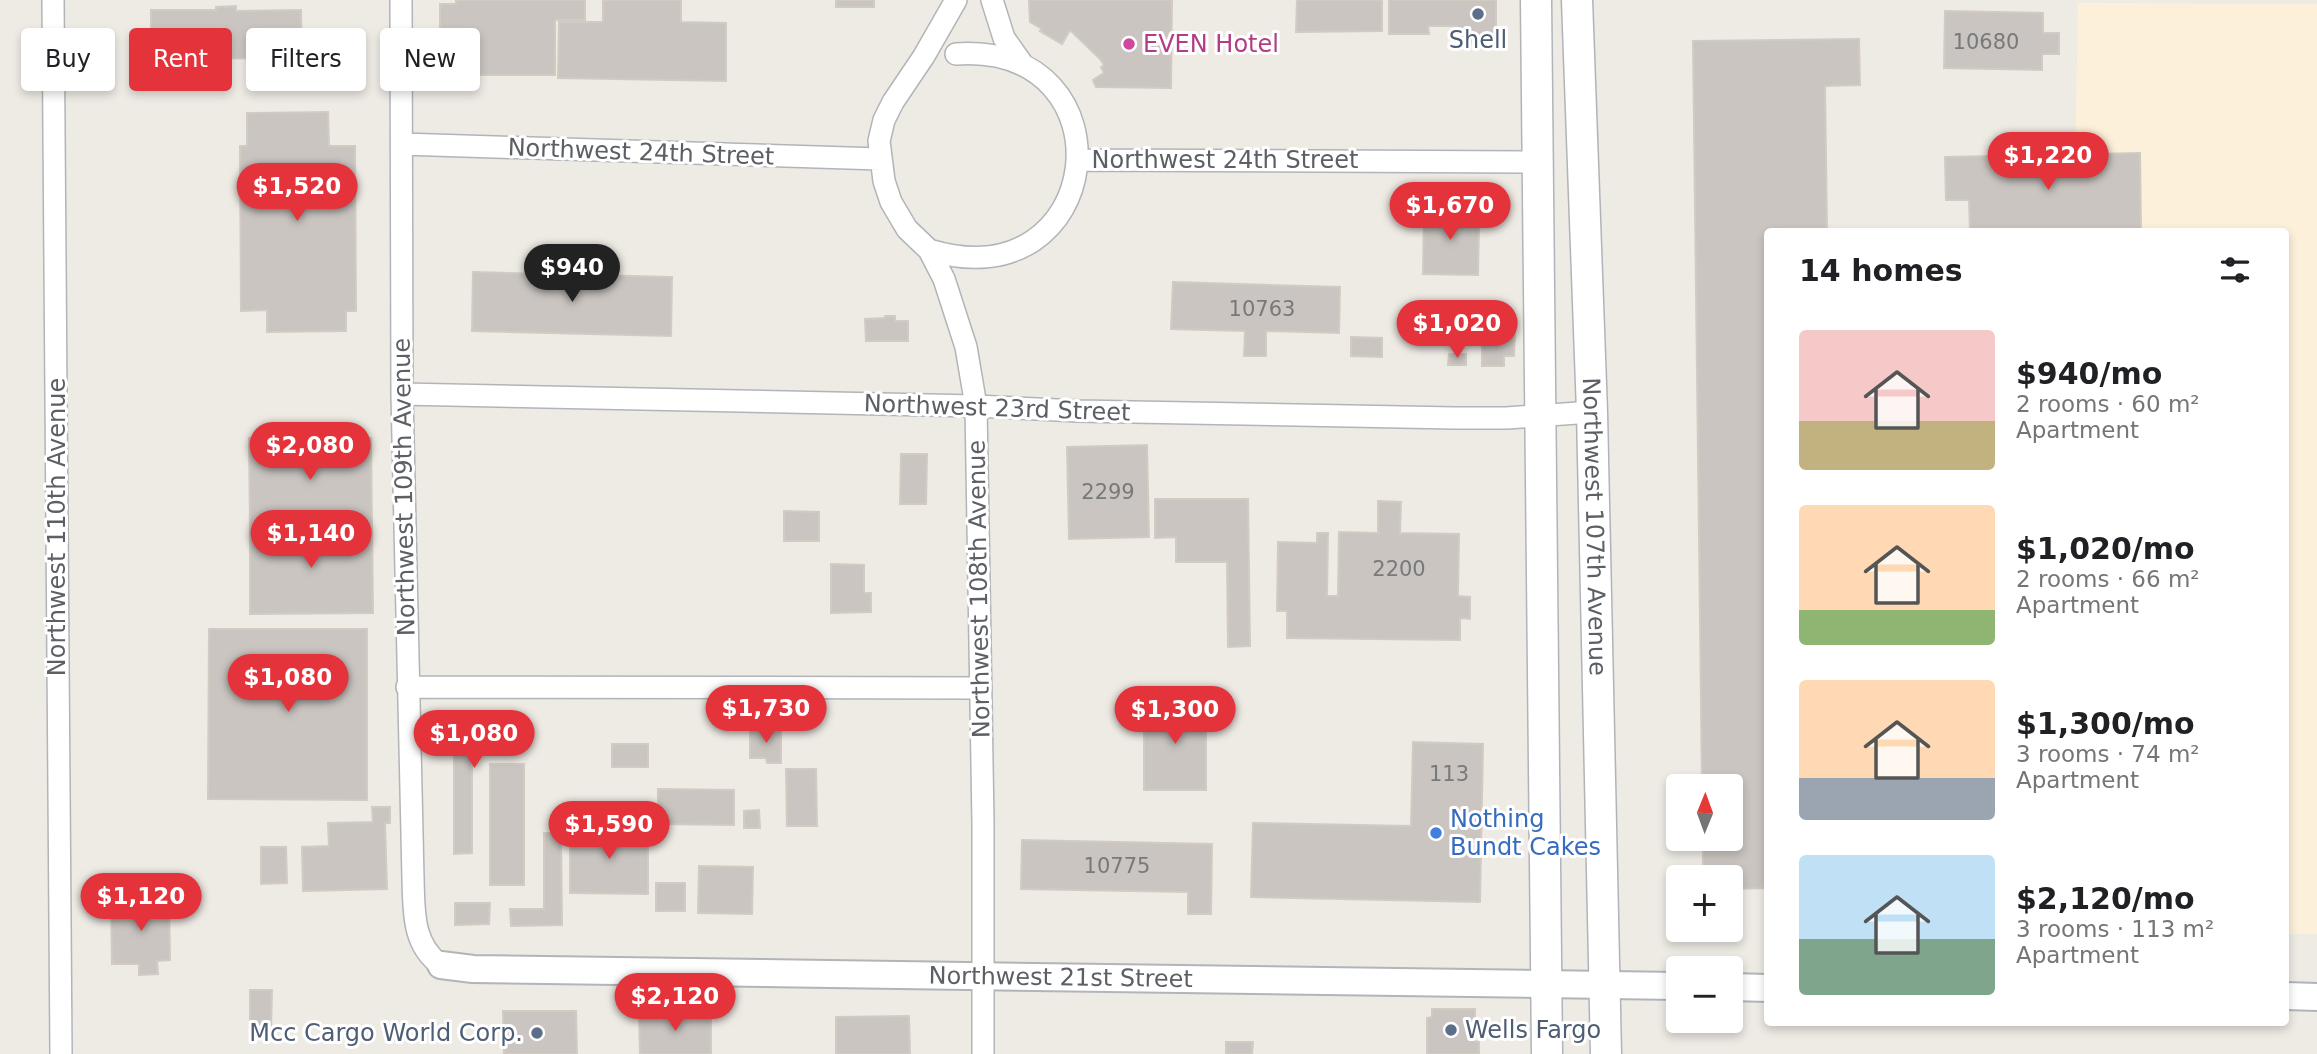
<!DOCTYPE html>
<html lang="en">
<head>
<meta charset="utf-8">
<style>
	:root { --surface:#fff; --page:#f6f6f6; --text:#202124; --muted:#757577; --accent:#e5333b }
	body { margin:0; font-family:"DejaVu Sans",sans-serif; background:var(--page); color:var(--text); height:100vh; display:flex; flex-direction:column; font-size:26px; white-space:nowrap }
	* { box-sizing:border-box; margin:0 }
	p { font-size:23px; color:var(--muted) }
	.icon { flex:none; width:38px; height:38px; fill:none; stroke:currentColor; stroke-width:2; stroke-linecap:round; stroke-linejoin:round }
	.map { position:relative; flex:1; overflow:hidden }
	.side { position:absolute; left:1764px; top:228px; width:525px; height:798px; display:flex; flex-direction:column; background:var(--surface); border-radius:7px; box-shadow:0 4px 10px #0003 }
	.side>* { flex:none }
	.guide { position:absolute; left:21px; top:28px; width:665px; height:63px; display:flex; gap:14px }
	.needle { width:46px; rotate:1deg }
	.tools { position:absolute; left:1666px; top:774px; display:grid; gap:14px }
	.tools a { display:grid; place-items:center; width:77px; height:77px; border-radius:7px; background:var(--surface); box-shadow:0 4px 10px #0003; font-size:35px }
	.price { position:absolute; translate:-50% -60px; padding:0 16px; border-radius:24px; background:var(--accent); color:#fff; font-size:23px; line-height:46px; filter:drop-shadow(0 2px 4px #0008) }
	.price::after { content:''; position:absolute; left:50%; top:42px; width:21px; height:16px; margin-left:-10px; background:inherit; clip-path:polygon(0 0,100% 0,50% 100%) }
	.price.current { background:#222; color:#fff }
	ul { padding:0; list-style:none }
	li { display:flex; align-items:center; gap:21px; height:175px; padding:0 35px }
	li span { display:grid; place-items:center; flex:none; width:196px; height:140px; border-radius:7px; color:#555 }
	li>.icon { margin-inline-start:auto }
	span .icon { width:84px; height:84px; fill:#fffc; stroke-width:1 }
	li b { font-size:30px }
	h2 { display:flex; justify-content:space-between; align-items:center; height:84px; padding:0 35px; font-size:30px }
	.pill { padding:0 24px; border-radius:7px; background:var(--surface); box-shadow:0 4px 10px #0003; font-size:24px; line-height:63px }
	.pill.current { background:var(--accent); color:#fff }
	.map>svg:first-child { display:block }
</style>
</head>
<body>
<div class="map">
<svg width="2317" height="1054" viewBox="0 0 2317 1054">
	<rect width="100%" height="100%" fill="#eeeae4"/>
	<path fill="#fdf0da" d="M2078,3L2317,4V934H2286V231H2074Z"/>
	<path fill="#cac5c1" stroke="#d2cbc2" stroke-width="2" d="M456,0H585V20H555V75H456L457,58H440V4H456Z
		M603,0H681V22L726,23V81L558,78L559,22H603Z
		M836,0H874V7H836Z
		M1029,0H1172L1171,88L1096,87L1093,80L1104,73L1101,67L1104,65L1100,59L1070,30L1062,44L1040,31L1042,29L1030,22Z
		M1297,0H1382V31L1296,32Z
		M1389,0H1496V43L1457,44V26H1428L1429,34H1389Z
		M236,6V11L301,10L302,58L151,59V10H216V7Z
		M1945,11L2043,13V33H2059V54H2042V70L1944,68Z
		M1859,39L1860,85L1825,86L1827,231H1768V888L1731,889V877H1703V838H1731V786H1702L1693,41Z
		M328,112L329,146H355L356,311H346V331L267,332V310L241,311L240,146H247V113Z
		M2140,153L2141,231H1970L1969,200H1946L1945,157Z
		M1424,205L1468,207V222H1479L1478,275L1423,274Z
		M473,272L672,277L671,336L472,331Z
		M1173,282L1340,287L1339,333L1266,331V356H1244L1245,331L1171,329Z
		M885,316H895V321H908V341H866L865,319L885,318Z
		M1482,325H1515L1514,356H1504V366H1482Z
		M1351,337L1382,338V357L1351,356Z
		M1449,354H1466V365H1448Z
		M249,438H371L372,525L250,526Z
		M1147,445L1149,537L1069,539L1067,447Z
		M901,454H927L926,504H900Z
		M1155,499H1248L1250,646L1228,647L1227,562H1176V537L1155,538Z
		M1378,501L1401,502L1400,533L1459,534L1458,596L1470,597V619L1460,618V640L1287,638V611H1277L1278,542L1317,543V533H1328L1327,596H1338L1339,532L1378,533Z
		M784,511L819,512V541H784Z
		M372,525L373,613L250,614V526Z
		M831,564L864,565V593H871V612L831,613Z
		M209,629H367V800L208,799Z
		M1144,702H1206V790H1144Z
		M454,723H524V745H472V853L454,854Z
		M750,730H781V763H767L766,758H750Z
		M1413,742L1483,744L1480,902L1251,897L1253,823L1411,826Z
		M612,744H648V767H612Z
		M490,764H524V885H490Z
		M786,769H816L817,826H787Z
		M658,789L734,790V825L658,824Z
		M372,807H390V823H385L387,889L303,891L302,847L329,846L328,823L373,822Z
		M759,810L760,828H744V811Z
		M570,829H648V894L570,893Z
		M544,833H561L562,925L511,926L510,909H544Z
		M1022,840L1212,844L1211,914H1188V892L1021,889Z
		M261,847H286L287,883L261,884Z
		M699,866L753,867L752,914L698,913Z
		M656,883H685V911H656Z
		M169,898L170,960L157,961L158,974L139,975V964H112L111,899Z
		M455,903H490L489,924L455,925Z
		M250,990H272L271,1030H250Z
		M1432,1009H1475V1041L1479,1042V1054H1427V1018L1432,1017Z
		M503,1011H576L577,1054H504Z
		M639,1012H711V1054H640Z
		M909,1016L910,1054H836V1017Z
		M1226,1042H1253L1252,1054H1226Z"/>
	<g fill="none" stroke-linecap="round" stroke-linejoin="round">
		<g stroke="#b1b5b8" stroke-width="24">
			<path id="minor" d="M53,0L61,1054
				M401,0L402,394L413,878C414,910 412,945 441,965
				M956,0L924,56L893,102L884,120L879,141L884,181L891,202L907,229L929,250L944,279L966,347L976,406L983,823V1054
				M992,0L1004,38L1023,65
				M402,144L880,159
				M1078,160L1539,162
				M929,250C1107,304 1135,42 956,54
				M402,394L976,406L1078,411L1454,418H1506L1592,412
				M407,687L981,688"/>
		</g>
		<g stroke="#b1b5b8" stroke-width="30">
			<g id="tertiary">
				<path id="s1" d="M441,965L473,969L1678,986"/>
				<path d="M1731,987L1768,988"/>
				<path d="M2286,996L2317,997"/>
			</g>
		</g>
		<g stroke="#b0b4b8" stroke-width="33">
			<g id="secondary">
				<path d="M1536,0L1547,1054"/>
				<path id="s2" d="M1577,0L1592,412L1606,1054"/>
			</g>
		</g>
		<use href="#minor" stroke="#fff" stroke-width="21"/>
		<use href="#tertiary" stroke="#fff" stroke-width="26"/>
		<use href="#secondary" stroke="#fff" stroke-width="30"/>
	</g>
	<g fill="#5c6f8a" stroke="#fff" stroke-width="2.5">
		<circle cx="1478" cy="14" r="7"/>
		<circle cx="1451" cy="1030" r="7"/>
		<circle cx="537" cy="1033" r="7"/>
	</g>
	<circle fill="#d1479c" stroke="#fff" stroke-width="2.5" cx="1129" cy="44" r="7"/>
	<circle fill="#3f7fe0" stroke="#fff" stroke-width="2.5" cx="1436" cy="833" r="7"/>
	<g text-anchor="middle" stroke-width="6" stroke-linejoin="round" paint-order="stroke">
		<g font-size="21" fill="#78797b">
			<text x="1986" y="49">10680</text>
			<text x="1262" y="316">10763</text>
			<text x="1108" y="499">2299</text>
			<text x="1399" y="576">2200</text>
			<text x="1449" y="781">113</text>
			<text x="1117" y="873">10775</text>
		</g>
		<g font-size="24" fill="#4e5e75" stroke="#fff">
			<text x="1478" y="48">Shell</text>
			<text x="1465" y="1038" text-anchor="start">Wells Fargo</text>
			<text x="523" y="1041" text-anchor="end">Mcc Cargo World Corp.</text>
		</g>
		<g font-size="24" fill="#b23c85" stroke="#fff" text-anchor="start">
			<text x="1143" y="52">EVEN Hotel</text>
		</g>
		<g font-size="24" fill="#5c6064" stroke="#fff">
			<text transform="translate(641 152) rotate(2)" y="8">Northwest 24th Street</text>
			<text x="1225" y="168">Northwest 24th Street</text>
			<text transform="translate(997 408) rotate(2)" y="8">Northwest 23rd Street</text>
			<text transform="translate(404 487) rotate(-91)" y="8">Northwest 109th Avenue</text>
			<text transform="translate(57 527) rotate(-90)" y="8">Northwest 110th Avenue</text>
			<text dy="8" stroke="none"><textPath href="#s2" startOffset="527">Northwest 107th Avenue</textPath></text>
			<text transform="translate(979 589) rotate(-91)" y="8">Northwest 108th Avenue</text>
			<text dy="8" stroke="none"><textPath href="#s1" startOffset="620">Northwest 21st Street</textPath></text>
		</g>
		<g font-size="24" fill="#366cbe" stroke="#fff" text-anchor="start">
			<text x="1450" y="827">Nothing<tspan x="1450" dy="28">Bundt Cakes</tspan></text>
		</g>
	</g>
</svg>
<div class="tools">
<a><svg class="needle" viewBox="-14 -14 28 28"><path d="M0-13l5 13h-10z" fill="#e53935"/><path d="M0 13l5-13h-10z" fill="#757577"/></svg></a>
<a>+</a>
<a>−</a>
</div>
<b class="price" style="left:2048px;top:192px">$1,220</b>
<b class="price" style="left:297px;top:223px">$1,520</b>
<b class="price" style="left:1450px;top:242px">$1,670</b>
<b class="price current" style="left:572px;top:304px">$940</b>
<b class="price" style="left:1457px;top:360px">$1,020</b>
<b class="price" style="left:310px;top:482px">$2,080</b>
<b class="price" style="left:311px;top:570px">$1,140</b>
<b class="price" style="left:288px;top:714px">$1,080</b>
<b class="price" style="left:766px;top:745px">$1,730</b>
<b class="price" style="left:1175px;top:746px">$1,300</b>
<b class="price" style="left:474px;top:770px">$1,080</b>
<b class="price" style="left:609px;top:861px">$1,590</b>
<b class="price" style="left:141px;top:933px">$1,120</b>
<b class="price" style="left:675px;top:1033px">$2,120</b>
<div class="guide">
<a class="pill">Buy</a>
<a class="pill current">Rent</a>
<a class="pill">Filters</a>
<a class="pill">New</a>
</div>
<section class="side">
<h2>14 homes<svg class="icon" aria-label="filters" viewBox="0 0 24 24"><path d="M4 7h16M4 17h16"/><circle cx="9" cy="7" r="2"/><circle cx="15" cy="17" r="2"/></svg></h2>
<ul>
<li><span style="background:linear-gradient(#f6c9c9 65%,#c2b280 0)"><svg class="icon" aria-label="home" viewBox="0 0 24 24"><path d="M3 11l9-7 9 7M6 9v11h12V9"/></svg></span><div><b>$940/mo</b><p>2 rooms · 60 m²</p><p>Apartment</p></div></li>
<li><span style="background:linear-gradient(#ffd9b3 75%,#8fb573 0)"><svg class="icon" aria-label="home" viewBox="0 0 24 24"><path d="M3 11l9-7 9 7M6 9v11h12V9"/></svg></span><div><b>$1,020/mo</b><p>2 rooms · 66 m²</p><p>Apartment</p></div></li>
<li><span style="background:linear-gradient(#ffd9b3 70%,#9aa5b1 0)"><svg class="icon" aria-label="home" viewBox="0 0 24 24"><path d="M3 11l9-7 9 7M6 9v11h12V9"/></svg></span><div><b>$1,300/mo</b><p>3 rooms · 74 m²</p><p>Apartment</p></div></li>
<li><span style="background:linear-gradient(#bfe0f5 60%,#7fa58c 0)"><svg class="icon" aria-label="home" viewBox="0 0 24 24"><path d="M3 11l9-7 9 7M6 9v11h12V9"/></svg></span><div><b>$2,120/mo</b><p>3 rooms · 113 m²</p><p>Apartment</p></div></li>
</ul>
</section>
</div>
</body>
</html>
